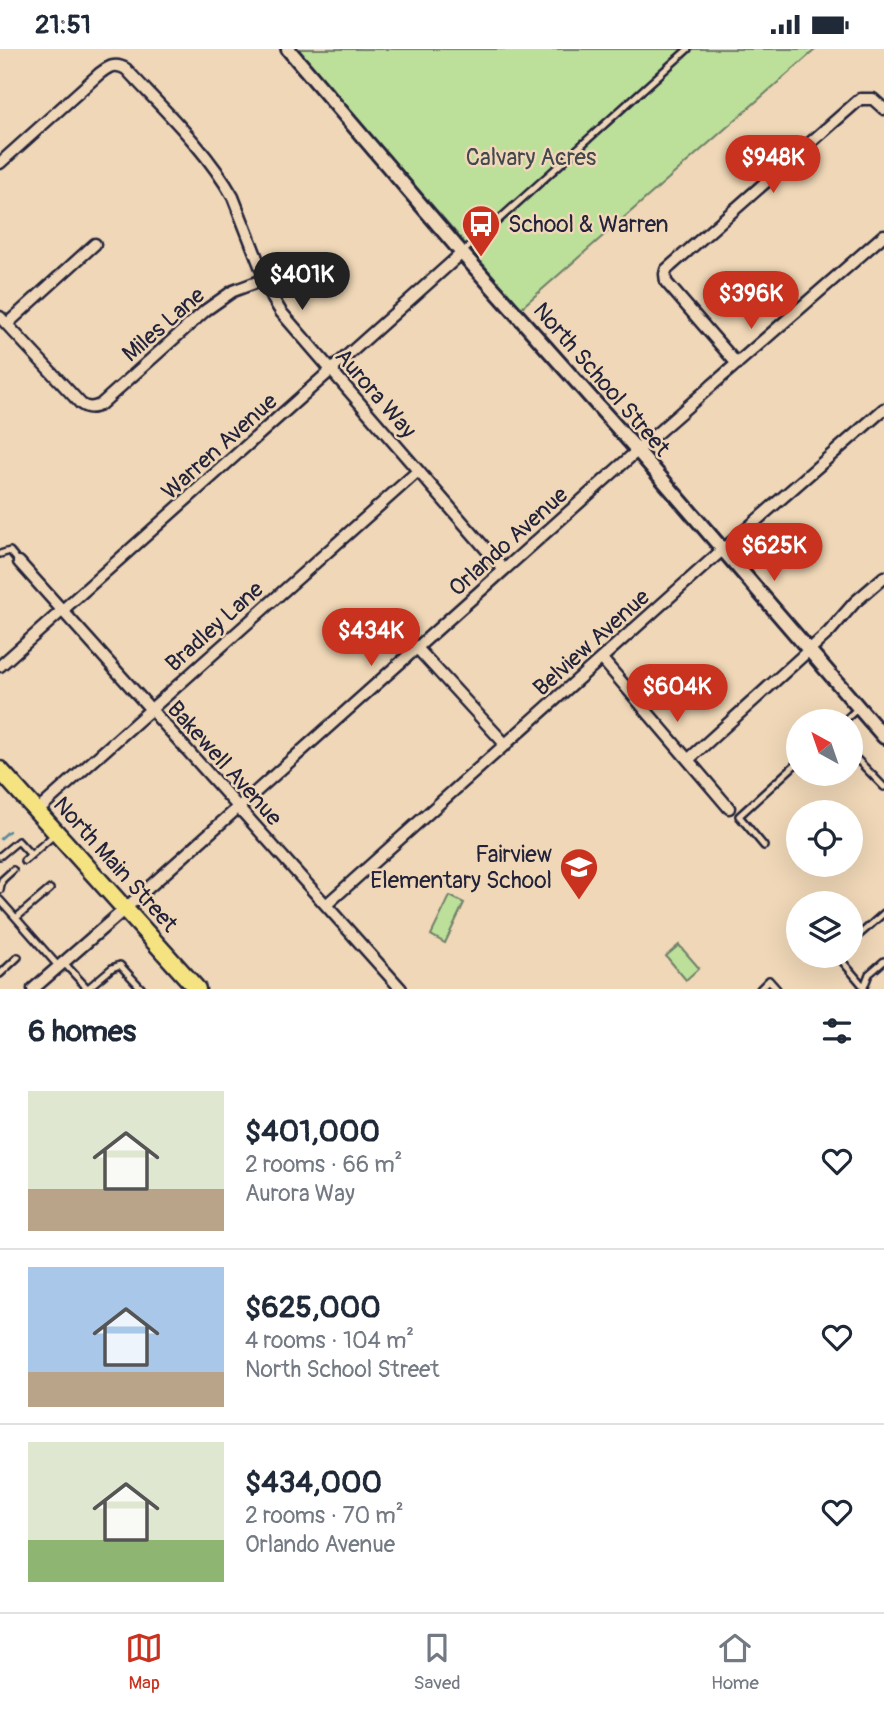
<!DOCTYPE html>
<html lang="en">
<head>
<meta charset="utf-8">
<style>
	:root { --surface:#fff; --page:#f2f2f3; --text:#1f2937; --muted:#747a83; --line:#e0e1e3; --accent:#c8321e }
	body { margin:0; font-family:Pangolin,sans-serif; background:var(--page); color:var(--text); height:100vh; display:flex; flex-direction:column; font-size:26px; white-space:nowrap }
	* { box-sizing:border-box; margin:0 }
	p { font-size:23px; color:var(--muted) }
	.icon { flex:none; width:38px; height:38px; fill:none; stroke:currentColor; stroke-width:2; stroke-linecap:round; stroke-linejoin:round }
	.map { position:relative; height:940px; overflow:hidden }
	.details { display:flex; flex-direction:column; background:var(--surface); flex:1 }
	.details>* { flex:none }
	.needle { width:46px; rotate:320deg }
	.controls { position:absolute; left:786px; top:660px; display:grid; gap:14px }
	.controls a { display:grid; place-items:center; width:77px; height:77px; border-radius:50%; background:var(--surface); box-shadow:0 7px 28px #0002; font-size:35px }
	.price { position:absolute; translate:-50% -60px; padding:0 16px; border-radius:24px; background:var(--accent); color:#fff; font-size:23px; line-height:46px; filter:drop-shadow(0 2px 4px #0008) }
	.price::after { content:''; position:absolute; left:50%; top:42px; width:21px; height:16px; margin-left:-10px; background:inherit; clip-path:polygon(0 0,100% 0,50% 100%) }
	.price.active { background:#222; color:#fff }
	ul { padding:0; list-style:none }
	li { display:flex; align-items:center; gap:21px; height:175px; padding:0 28px }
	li+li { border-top:2px solid var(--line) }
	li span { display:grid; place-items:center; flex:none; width:196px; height:140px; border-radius:0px; color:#555 }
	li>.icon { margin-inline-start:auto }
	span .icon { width:84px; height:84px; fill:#fffc; stroke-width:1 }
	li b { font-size:30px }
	h2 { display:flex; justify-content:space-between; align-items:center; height:84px; padding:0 28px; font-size:30px }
	.status { display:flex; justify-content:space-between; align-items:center; height:49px; padding:0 35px; background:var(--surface); direction:ltr }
	.status svg { height:19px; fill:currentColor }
	.tabs { display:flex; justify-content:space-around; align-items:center; height:98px; border-top:2px solid var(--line); background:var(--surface); font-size:19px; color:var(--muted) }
	.tabs a { display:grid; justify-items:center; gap:4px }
	.tabs .active { color:var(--accent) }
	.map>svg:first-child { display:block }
</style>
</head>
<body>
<div class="status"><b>21:51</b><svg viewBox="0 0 49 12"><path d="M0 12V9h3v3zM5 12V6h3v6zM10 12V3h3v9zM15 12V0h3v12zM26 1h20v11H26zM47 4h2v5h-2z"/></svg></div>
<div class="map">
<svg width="884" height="940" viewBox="0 0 884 940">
	<rect width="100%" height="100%" fill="#efd7b7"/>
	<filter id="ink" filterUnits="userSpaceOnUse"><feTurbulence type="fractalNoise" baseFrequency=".0143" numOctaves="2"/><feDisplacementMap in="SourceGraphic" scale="14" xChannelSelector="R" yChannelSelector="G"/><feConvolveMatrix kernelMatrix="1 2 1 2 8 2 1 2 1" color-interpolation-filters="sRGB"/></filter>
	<g filter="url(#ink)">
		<path fill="#bcdf99" stroke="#6f806a" stroke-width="2" d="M297,0H816L521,259Z
			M450,847L464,854L445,894L431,886Z
			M679,896L699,919L686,931L666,907Z"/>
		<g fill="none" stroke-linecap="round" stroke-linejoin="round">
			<path stroke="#5c8b9d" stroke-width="2.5" d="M0,790L9,782"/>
			<g stroke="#22223b" stroke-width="10">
				<path id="service" d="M462,204L688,0
					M0,505L10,502L19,513
					M844,672L857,660
					M850,703L884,738
					M764,797L739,767L798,713
					M0,807L18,792L31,806
					M24,812L54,786
					M50,840L16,869L59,918
					M0,841L2,831L13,821
					M0,851L16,869
					M850,894L884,864
					M837,906L864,938L862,940
					M64,914L88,940
					M0,925L18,908
					M864,938L869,925L884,912
					M87,940L112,919L120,916L142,940
					M760,940L769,931L777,940"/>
			</g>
			<g stroke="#22223b" stroke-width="15">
				<path id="minor" d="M0,114L99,25C108,18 115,13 126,20C163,60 206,100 233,148L273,250L281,263L504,521
					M0,268L81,355C88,360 93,359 100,356L206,261L233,242L265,230
					M7,275L95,195
					M737,315L666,233L665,225L666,221L860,50H873L884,60
					M19,513L401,940
					M417,599L506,696
					M602,610L729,759
					M0,617L462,204
					M688,711L829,583L855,553L884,528
					M37,762L418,422
					M326,856L711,511L884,360
					M33,940L118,866L647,393L884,186"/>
			</g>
			<g stroke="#22223b" stroke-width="18">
				<path id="tertiary" d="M288,0L462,204L631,394L884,688"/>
			</g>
			<g stroke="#22223b" stroke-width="21">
				<path id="primary" d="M0,721L197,940"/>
			</g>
			<use href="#service" stroke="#efd7b7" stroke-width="5"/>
			<use href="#minor" stroke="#efd7b7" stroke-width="10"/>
			<use href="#tertiary" stroke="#efd7b7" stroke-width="12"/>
			<use href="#primary" stroke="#f5e382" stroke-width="16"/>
		</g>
	</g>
	<defs>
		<g id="bus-pin" transform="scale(2.0125)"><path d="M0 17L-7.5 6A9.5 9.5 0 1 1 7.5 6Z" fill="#c8321e" stroke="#efd7b7"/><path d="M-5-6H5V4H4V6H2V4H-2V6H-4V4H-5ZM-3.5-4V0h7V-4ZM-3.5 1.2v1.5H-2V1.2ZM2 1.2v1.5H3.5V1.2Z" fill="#fff"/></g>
		<g id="school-pin" transform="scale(2.0125)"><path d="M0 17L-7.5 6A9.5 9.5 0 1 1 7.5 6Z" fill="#c8321e" stroke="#efd7b7"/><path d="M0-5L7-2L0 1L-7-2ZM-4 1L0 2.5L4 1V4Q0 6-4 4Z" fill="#fff"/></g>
	</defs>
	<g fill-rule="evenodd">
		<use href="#bus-pin" x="481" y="175"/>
		<use href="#school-pin" x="579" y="818"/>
	</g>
	<g text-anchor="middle" stroke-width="5" stroke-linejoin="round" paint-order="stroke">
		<g font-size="23" fill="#41484e" stroke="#efd7b7">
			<text x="531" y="116">Calvary Acres</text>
		</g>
		<g font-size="23" fill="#22223b" stroke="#efd7b7" text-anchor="start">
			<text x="508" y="183">School &amp; Warren</text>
			<text x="552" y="813" text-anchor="end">Fairview<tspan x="552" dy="26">Elementary School</tspan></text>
		</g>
		<g font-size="23" fill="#22223b" stroke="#efd7b7">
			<text transform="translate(163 275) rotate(-41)" y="8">Miles Lane</text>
			<text transform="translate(602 330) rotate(49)" y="8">North School Street</text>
			<text transform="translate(376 344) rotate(49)" y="8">Aurora Way</text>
			<text transform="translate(219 397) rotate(-42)" y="8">Warren Avenue</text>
			<text transform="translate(508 492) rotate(-42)" y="8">Orlando Avenue</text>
			<text transform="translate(214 577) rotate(-42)" y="8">Bradley Lane</text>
			<text transform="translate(591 593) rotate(-42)" y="8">Belview Avenue</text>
			<text transform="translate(225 714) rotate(48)" y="8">Bakewell Avenue</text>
			<text transform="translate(116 815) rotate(48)" y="8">North Main Street</text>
		</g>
	</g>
</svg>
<div class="controls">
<a><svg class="needle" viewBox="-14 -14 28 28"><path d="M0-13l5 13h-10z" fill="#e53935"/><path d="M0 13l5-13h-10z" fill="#747a83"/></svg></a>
<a><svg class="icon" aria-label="locate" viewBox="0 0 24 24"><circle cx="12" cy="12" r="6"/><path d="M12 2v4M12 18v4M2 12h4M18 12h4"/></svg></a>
<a><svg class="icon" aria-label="layers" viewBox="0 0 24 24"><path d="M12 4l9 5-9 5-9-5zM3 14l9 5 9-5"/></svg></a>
</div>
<b class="price" style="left:773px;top:146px">$948K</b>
<b class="price active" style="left:302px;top:263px">$401K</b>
<b class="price" style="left:751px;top:282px">$396K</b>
<b class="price" style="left:774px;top:534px">$625K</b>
<b class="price" style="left:371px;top:619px">$434K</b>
<b class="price" style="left:677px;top:675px">$604K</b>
</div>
<section class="details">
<h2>6 homes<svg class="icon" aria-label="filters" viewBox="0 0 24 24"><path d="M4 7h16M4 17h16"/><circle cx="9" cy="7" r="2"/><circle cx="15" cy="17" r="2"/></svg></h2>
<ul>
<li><span style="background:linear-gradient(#dfe7d0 70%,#b9a48a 0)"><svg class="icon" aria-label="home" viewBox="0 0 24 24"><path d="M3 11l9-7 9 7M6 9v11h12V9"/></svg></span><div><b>$401,000</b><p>2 rooms · 66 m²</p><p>Aurora Way</p></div><svg class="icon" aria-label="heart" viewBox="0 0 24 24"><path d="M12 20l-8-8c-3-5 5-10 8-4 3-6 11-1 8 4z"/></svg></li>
<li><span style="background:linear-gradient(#a9c7e8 75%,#b9a48a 0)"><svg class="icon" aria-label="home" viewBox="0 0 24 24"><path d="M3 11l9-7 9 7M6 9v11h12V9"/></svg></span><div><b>$625,000</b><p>4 rooms · 104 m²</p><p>North School Street</p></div><svg class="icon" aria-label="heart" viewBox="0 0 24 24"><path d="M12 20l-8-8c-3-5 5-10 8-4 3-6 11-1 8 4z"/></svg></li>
<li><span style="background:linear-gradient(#dfe7d0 70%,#8fb573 0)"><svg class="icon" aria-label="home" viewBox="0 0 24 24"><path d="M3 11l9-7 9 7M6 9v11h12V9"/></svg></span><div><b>$434,000</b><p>2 rooms · 70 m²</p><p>Orlando Avenue</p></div><svg class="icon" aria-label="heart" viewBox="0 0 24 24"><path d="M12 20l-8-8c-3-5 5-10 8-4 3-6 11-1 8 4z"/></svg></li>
</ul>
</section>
<nav class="tabs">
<a class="active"><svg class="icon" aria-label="map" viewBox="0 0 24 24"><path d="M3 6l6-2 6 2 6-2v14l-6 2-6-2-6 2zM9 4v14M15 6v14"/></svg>Map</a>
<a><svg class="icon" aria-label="saved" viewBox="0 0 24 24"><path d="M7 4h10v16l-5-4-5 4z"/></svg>Saved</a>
<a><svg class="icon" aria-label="home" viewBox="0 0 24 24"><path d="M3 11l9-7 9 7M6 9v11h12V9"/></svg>Home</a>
</nav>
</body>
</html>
